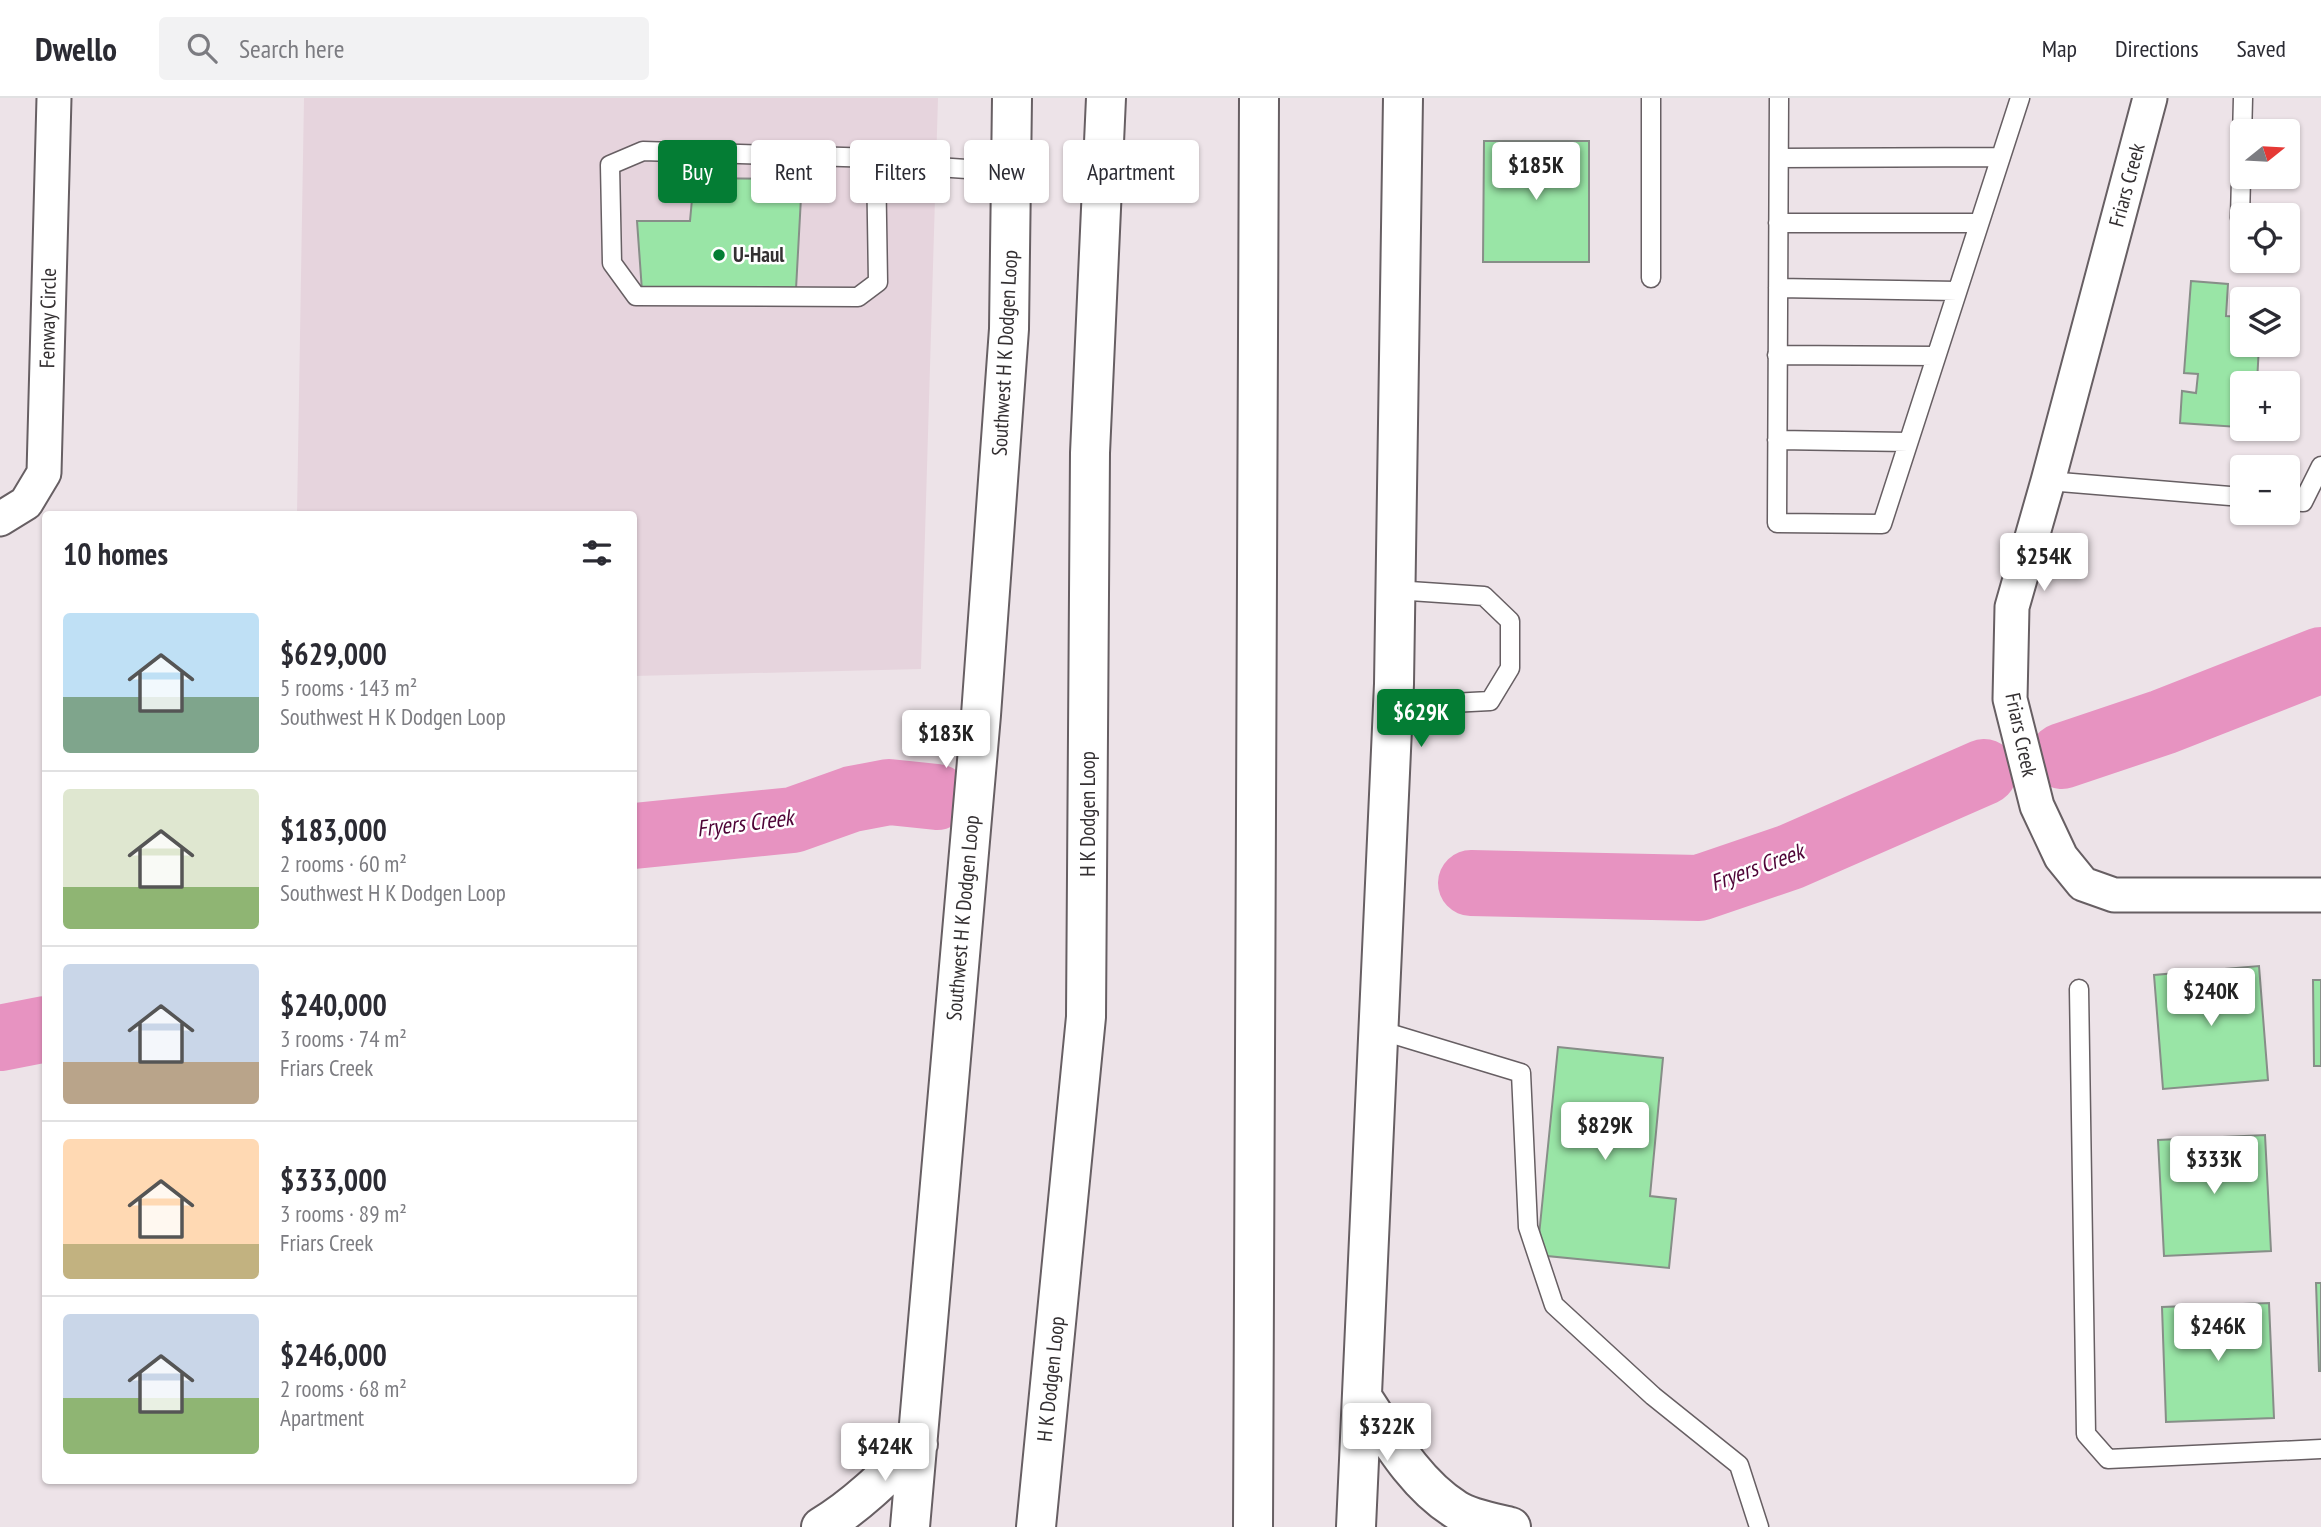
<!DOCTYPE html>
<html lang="en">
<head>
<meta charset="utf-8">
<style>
	:root { --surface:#fff; --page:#f2f2f3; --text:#2b2b33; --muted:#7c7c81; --line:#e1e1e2; --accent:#047d34 }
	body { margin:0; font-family:"PT Sans Narrow",sans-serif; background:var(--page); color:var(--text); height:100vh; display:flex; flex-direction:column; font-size:26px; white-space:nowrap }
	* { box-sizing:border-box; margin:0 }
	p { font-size:23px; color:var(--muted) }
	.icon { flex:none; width:38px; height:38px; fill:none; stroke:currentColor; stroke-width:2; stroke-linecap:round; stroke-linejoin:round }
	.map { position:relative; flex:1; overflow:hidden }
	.drawer { position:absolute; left:42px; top:413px; width:595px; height:973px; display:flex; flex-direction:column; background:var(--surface); border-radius:7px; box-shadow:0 2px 5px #0004 }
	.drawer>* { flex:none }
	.hud { position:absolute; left:658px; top:42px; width:665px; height:63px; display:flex; gap:14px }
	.needle { width:46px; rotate:72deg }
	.tools { position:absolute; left:2230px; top:21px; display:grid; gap:14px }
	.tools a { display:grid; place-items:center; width:70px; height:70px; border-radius:7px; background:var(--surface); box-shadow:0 2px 5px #0004; font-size:35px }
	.price { position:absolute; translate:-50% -60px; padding:0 16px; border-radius:7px; background:#fff; color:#222; font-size:23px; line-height:46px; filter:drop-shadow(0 2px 4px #0008) }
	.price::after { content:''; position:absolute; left:50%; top:42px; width:21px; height:16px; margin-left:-10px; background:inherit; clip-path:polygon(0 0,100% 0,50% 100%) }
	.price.active { background:var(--accent); color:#fff }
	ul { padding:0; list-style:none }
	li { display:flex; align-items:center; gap:21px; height:175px; padding:0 21px }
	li+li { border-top:2px solid var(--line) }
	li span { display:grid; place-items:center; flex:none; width:196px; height:140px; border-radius:7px; color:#555 }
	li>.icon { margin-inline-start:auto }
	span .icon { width:84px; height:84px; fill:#fffc; stroke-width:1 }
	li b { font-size:30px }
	h2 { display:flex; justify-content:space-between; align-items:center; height:84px; padding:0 21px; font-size:30px }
	.tag { padding:0 24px; border-radius:7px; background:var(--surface); box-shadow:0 2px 5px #0004; font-size:24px; line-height:63px }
	.tag.active { background:var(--accent); color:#fff }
	header { display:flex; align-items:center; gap:42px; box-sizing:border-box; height:98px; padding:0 35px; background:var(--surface); border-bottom:2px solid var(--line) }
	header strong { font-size:33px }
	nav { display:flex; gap:38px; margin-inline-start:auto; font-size:24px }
	.search { width:490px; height:63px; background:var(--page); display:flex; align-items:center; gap:18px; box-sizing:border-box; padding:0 24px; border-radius:7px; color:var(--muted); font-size:26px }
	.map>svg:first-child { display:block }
</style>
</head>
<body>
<header>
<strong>Dwello</strong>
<div class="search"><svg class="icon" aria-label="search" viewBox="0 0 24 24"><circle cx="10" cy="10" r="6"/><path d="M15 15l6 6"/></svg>Search here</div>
<nav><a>Map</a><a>Directions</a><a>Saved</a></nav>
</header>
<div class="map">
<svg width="2321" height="1429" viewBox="0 0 2321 1429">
	<rect width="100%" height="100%" fill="#ede3e8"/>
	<path fill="#e6d4dd" d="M304,0H938L921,571L634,578V416H297Z"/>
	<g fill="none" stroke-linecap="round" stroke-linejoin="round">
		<path stroke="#e793c1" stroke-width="66" d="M2062,658L2163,624L2321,562
			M634,738L793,722L852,701L889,694L937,699
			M1471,785L1699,790L1790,759L1984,674
			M0,940L46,931"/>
	</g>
	<path fill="#99e5a6" stroke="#878e88" stroke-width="2" d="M1484,43H1589V164H1483Z
		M694,80L802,81L796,191L642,193L637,123H690Z
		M2191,183L2228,186L2226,218L2242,219V247H2259L2257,285H2242L2238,329L2180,325L2182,293L2196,295L2198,276L2184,275Z
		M2259,868L2268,982L2163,991L2154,877Z
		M2313,882H2321V968H2314Z
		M1558,949L1663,960L1650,1098L1676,1101L1669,1170L1537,1157Z
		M2265,1037L2271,1153L2164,1158L2158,1042Z
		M2316,1185H2321V1273H2319Z
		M2269,1205L2274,1320L2166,1324L2162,1209Z"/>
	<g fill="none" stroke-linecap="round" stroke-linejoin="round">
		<g stroke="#675f63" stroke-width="21">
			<path id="lane" d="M1651,0V180
				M1779,0L1777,425L1882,426L2020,0
				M876,60L878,184L858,199L636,198L612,165L610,67L643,53L876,60L937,69L1011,74
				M1779,60L2001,59
				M2240,120L2243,0
				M1778,125H1979
				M1778,190L1957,193
				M1777,257L1936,258
				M1777,342L1908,344
				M2048,383L2242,399
				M2287,403L2303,404L2321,368
				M1393,608L1490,603L1510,570V523L1484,498L1395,492
				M2079,891L2086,1336L2108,1361L2321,1351
				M1379,932L1521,975L1528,1129L1554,1207L1653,1298L1739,1367L1759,1429"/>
		</g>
		<g stroke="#675f63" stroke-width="37">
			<path id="street" d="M2150,0L2048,383L2012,509L2010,601L2037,708L2061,759L2083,786L2114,797H2321
				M0,421L26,405L44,375L54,0"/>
		</g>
		<g stroke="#675f63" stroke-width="42">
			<path id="secondary" d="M1362,1299C1388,1338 1414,1385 1455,1411C1468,1420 1495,1425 1511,1429
				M821,1429C858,1407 888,1376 918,1346
				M910,1429L981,617L1009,231L1012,0
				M1356,1429L1394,586L1403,0"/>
		</g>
		<g stroke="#675f63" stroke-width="42">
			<path id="highway" d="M1036,1429L1086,919L1090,355L1106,0
				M1253,1429L1259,0"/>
		</g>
		<use href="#lane" stroke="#fff" stroke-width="18"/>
		<use href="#street" stroke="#fff" stroke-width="33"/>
		<use href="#secondary" stroke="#fff" stroke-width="38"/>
		<use href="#highway" stroke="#fff" stroke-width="38"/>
	</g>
	<circle fill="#047d34" stroke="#fff" stroke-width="2.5" cx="719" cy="157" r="7"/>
	<g text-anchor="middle" stroke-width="5" stroke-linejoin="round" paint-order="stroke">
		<g font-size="21" fill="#343032" stroke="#fff">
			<text transform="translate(2127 87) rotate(-75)" y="7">Friars Creek</text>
			<text transform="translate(48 220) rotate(-89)" y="7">Fenway Circle</text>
			<text transform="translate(1005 255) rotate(-87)" y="7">Southwest H K Dodgen Loop</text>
			<text transform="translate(2021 637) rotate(78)" y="7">Friars Creek</text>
			<text transform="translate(1088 716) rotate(-90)" y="7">H K Dodgen Loop</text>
			<text transform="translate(963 820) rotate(-85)" y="7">Southwest H K Dodgen Loop</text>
			<text transform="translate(1051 1281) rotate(-84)" y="7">H K Dodgen Loop</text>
		</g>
		<g font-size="21" font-weight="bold" fill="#343032" stroke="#fff" text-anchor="start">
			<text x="733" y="164">U-Haul</text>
		</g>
		<g font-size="23" font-style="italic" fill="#4f0437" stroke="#fff">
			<text transform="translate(745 725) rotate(-7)" y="8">Fryers Creek</text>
			<text transform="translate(1757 769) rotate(-20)" y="8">Fryers Creek</text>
		</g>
	</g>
</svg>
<div class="tools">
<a><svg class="needle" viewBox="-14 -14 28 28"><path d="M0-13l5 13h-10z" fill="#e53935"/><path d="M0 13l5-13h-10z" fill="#7c7c81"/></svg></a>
<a><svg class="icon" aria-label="locate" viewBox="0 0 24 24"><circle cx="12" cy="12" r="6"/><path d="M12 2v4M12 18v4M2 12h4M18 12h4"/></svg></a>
<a><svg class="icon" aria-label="layers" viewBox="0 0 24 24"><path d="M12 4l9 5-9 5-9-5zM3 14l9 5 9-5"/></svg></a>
<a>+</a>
<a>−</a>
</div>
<b class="price" style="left:1536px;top:104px">$185K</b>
<b class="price" style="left:2044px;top:495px">$254K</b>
<b class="price active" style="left:1421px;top:651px">$629K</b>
<b class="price" style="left:946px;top:672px">$183K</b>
<b class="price" style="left:2211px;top:930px">$240K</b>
<b class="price" style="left:1605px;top:1064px">$829K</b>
<b class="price" style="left:2214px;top:1098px">$333K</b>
<b class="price" style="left:2218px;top:1265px">$246K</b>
<b class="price" style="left:1387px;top:1365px">$322K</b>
<b class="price" style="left:885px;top:1385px">$424K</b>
<div class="hud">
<a class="tag active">Buy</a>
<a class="tag">Rent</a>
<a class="tag">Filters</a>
<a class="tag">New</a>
<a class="tag">Apartment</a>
</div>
<section class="drawer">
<h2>10 homes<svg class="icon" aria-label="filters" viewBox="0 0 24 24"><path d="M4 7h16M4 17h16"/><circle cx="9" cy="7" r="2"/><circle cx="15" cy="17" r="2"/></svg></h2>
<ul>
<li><span style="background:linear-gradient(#bfe0f5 60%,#7fa58c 0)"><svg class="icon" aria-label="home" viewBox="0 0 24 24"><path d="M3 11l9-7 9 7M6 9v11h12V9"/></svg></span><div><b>$629,000</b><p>5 rooms · 143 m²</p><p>Southwest H K Dodgen Loop</p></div></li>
<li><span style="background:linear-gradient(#dfe7d0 70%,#8fb573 0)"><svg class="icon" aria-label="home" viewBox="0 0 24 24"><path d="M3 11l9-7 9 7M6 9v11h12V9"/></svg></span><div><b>$183,000</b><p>2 rooms · 60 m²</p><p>Southwest H K Dodgen Loop</p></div></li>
<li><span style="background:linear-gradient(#c9d6e8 70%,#b9a48a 0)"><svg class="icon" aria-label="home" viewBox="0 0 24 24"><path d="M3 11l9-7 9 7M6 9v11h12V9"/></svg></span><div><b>$240,000</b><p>3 rooms · 74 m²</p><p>Friars Creek</p></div></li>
<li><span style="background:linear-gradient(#ffd9b3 75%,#c2b280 0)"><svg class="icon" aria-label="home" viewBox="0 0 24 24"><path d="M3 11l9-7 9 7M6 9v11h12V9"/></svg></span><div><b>$333,000</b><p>3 rooms · 89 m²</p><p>Friars Creek</p></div></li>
<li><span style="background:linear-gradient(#c9d6e8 60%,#8fb573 0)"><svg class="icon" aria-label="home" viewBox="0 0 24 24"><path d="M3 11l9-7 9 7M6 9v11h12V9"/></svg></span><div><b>$246,000</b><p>2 rooms · 68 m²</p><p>Apartment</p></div></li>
</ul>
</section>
</div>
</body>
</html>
